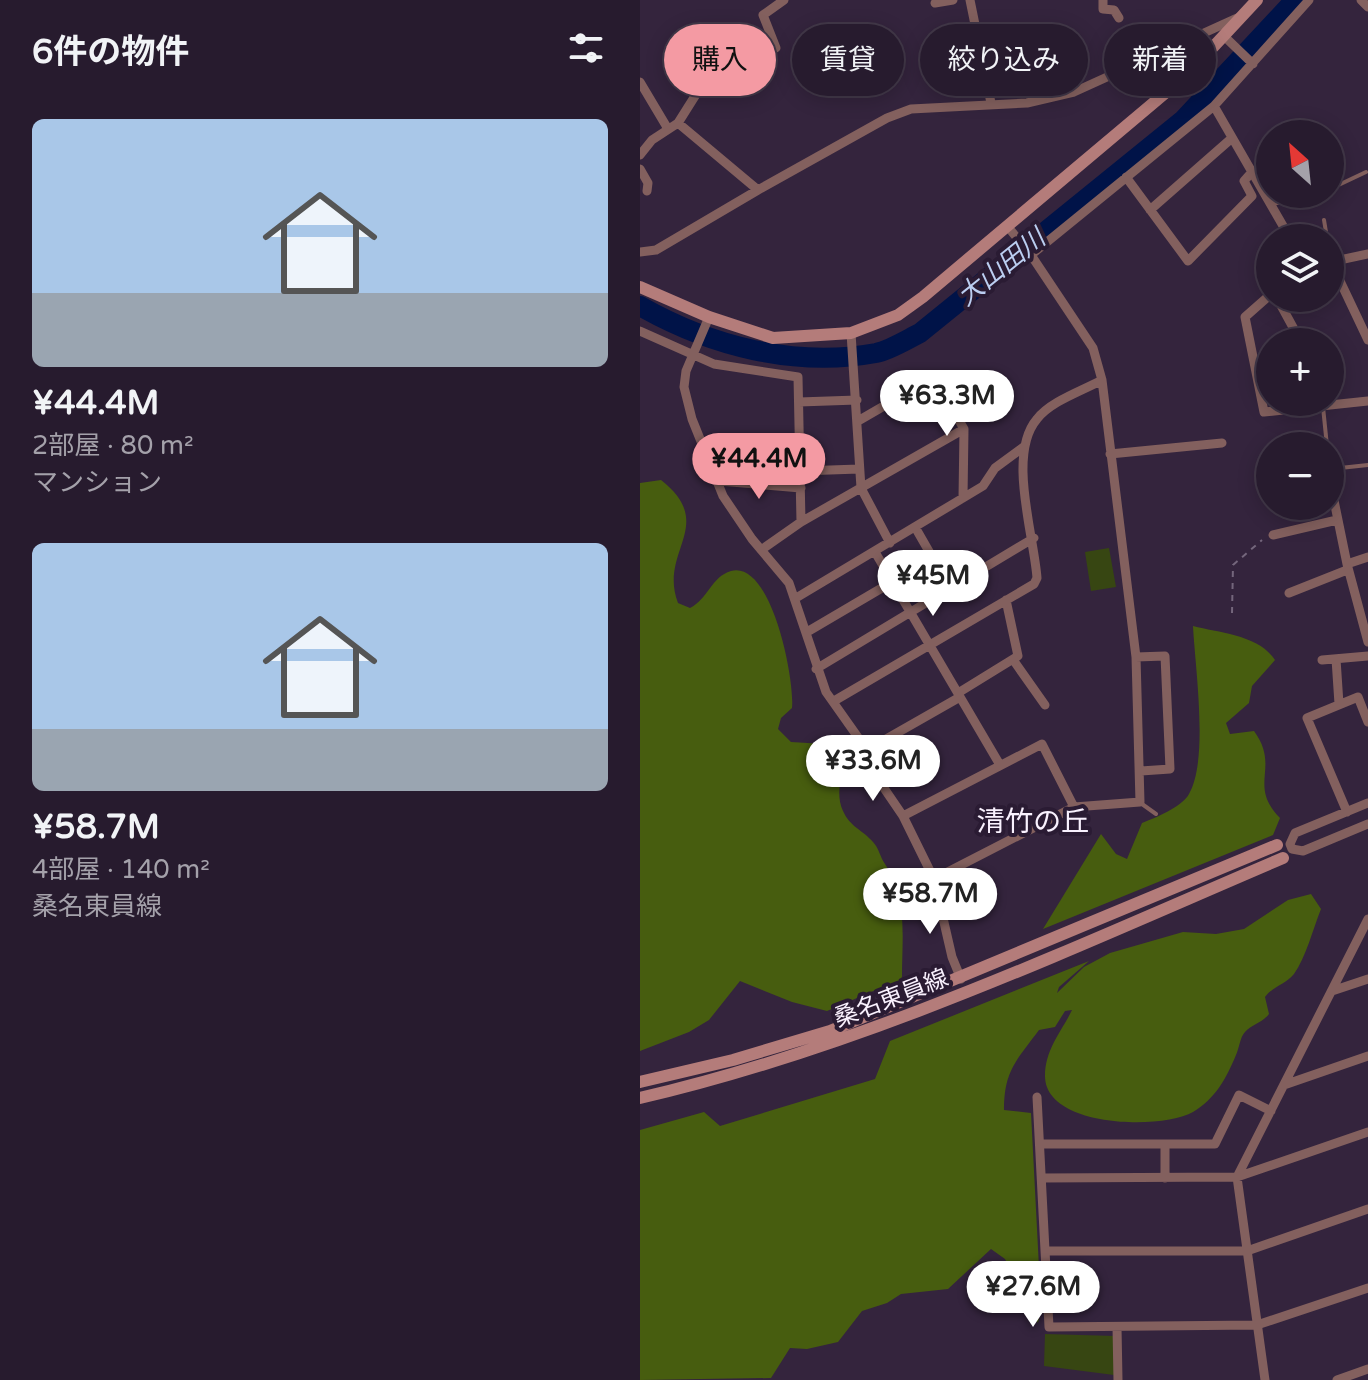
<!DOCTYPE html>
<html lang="ja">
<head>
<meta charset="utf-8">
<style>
	:root { --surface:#271b2e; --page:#33283a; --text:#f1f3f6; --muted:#a4a1aa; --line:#43394a; --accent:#f49aa3 }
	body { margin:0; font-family:"Varela Round","Noto Sans JP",sans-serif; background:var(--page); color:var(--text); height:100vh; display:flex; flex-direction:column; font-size:30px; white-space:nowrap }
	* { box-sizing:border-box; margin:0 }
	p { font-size:26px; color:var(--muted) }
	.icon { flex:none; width:44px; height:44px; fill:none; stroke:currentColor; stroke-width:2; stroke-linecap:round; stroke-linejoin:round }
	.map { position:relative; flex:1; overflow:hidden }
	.details { display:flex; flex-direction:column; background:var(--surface); width:640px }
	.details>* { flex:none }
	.guide { position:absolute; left:24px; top:24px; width:584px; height:72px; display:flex; gap:16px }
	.needle { width:52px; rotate:333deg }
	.tools { position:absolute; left:616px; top:120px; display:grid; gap:16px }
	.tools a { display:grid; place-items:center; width:88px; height:88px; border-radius:50%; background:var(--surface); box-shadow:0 4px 20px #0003,0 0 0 2px var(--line); font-size:40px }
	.price { position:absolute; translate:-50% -68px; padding:0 18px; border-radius:28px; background:#fff; color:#222; font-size:26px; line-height:52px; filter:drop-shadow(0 2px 4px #0008) }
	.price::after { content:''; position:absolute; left:50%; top:48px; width:24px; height:18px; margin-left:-12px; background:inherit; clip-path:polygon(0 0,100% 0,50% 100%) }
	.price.current { background:var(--accent); color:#111 }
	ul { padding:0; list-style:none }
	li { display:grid; align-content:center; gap:16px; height:424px; padding:0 32px }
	li span { display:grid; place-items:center; height:248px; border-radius:12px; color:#555 }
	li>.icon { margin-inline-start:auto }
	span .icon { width:144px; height:144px; fill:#fffc; stroke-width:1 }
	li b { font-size:34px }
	h2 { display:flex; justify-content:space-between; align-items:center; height:96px; padding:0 32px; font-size:34px }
	.chip { padding:0 28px; border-radius:36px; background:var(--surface); box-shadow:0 4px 20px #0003,0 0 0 2px var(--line); font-size:28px; line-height:72px }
	.chip.current { background:var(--accent); color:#111 }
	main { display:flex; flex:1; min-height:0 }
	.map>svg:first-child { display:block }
</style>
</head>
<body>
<main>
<section class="details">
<h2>6件の物件<svg class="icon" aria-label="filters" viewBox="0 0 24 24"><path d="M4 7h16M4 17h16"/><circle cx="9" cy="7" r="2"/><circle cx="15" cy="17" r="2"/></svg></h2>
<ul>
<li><span style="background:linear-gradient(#a9c7e8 70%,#9aa5b1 0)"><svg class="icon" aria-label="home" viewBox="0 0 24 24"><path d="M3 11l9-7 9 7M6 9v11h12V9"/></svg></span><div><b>¥44.4M</b><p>2部屋 · 80 m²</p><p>マンション</p></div></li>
<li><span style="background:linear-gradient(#a9c7e8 75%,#9aa5b1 0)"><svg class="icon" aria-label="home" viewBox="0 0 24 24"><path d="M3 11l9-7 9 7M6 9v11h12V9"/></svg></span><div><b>¥58.7M</b><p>4部屋 · 140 m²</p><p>桑名東員線</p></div></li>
</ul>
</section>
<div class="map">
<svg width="728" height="1380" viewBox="0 0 728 1380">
	<rect width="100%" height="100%" fill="#34243d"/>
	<path fill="#374612" d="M469,548L476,587L451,591L445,552Z
		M405,1334L475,1336L474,1375L404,1366Z"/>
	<path fill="#475d0f" d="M21,480C78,525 18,551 38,603L50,608C68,599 71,577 91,571C132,560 155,681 152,708L141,718L138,729L151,742L201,745C207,768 193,789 203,811C210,827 223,830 233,842C239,848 240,857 245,864C268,898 262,937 262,977L256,987L247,985L187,1011L152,1002L100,981L69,1020L49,1032L0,1051V483Z
		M553,626C580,633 619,635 635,660L612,686L609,703L586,723L590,734L614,731C641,768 607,784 640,818L633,835L403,929L461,834L476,854L487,859L502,823C515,818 542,807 549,794C569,759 555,667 553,626Z
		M671,894L681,909C673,929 666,957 654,974C645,985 633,986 625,997L629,1014C622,1023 611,1025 605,1032C600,1037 599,1049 596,1055C586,1079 575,1099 553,1112C522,1130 405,1128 405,1076C405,1049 422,1031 432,1010L425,1011L415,1027L399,1030C376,1061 364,1071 364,1110L391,1113L401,1306L398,1323L365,1259L351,1249L308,1289L261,1294L247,1303L222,1311L198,1342L167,1349L150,1348L131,1378L0,1380V1130L64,1112L80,1126L235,1079L250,1041L449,961L419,987L417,993L444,967L470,953L543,932L576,934L604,929L648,900Z"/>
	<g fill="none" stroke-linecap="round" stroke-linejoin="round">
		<path stroke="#001348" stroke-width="20" d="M0,306C70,346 155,368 236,353C250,350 266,340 280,333L543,120L655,0"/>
		<path stroke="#74667c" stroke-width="2" stroke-dasharray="6 6" stroke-linecap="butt" d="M592,613L593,565L622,540"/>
		<path stroke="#83605e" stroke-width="4" d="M690,189L726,172
			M633,204L670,194
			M684,220L687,238
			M683,407L687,446
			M690,462L700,468L728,465
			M502,804L516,814"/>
		<path stroke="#83605e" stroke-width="9" d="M330,0L351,103
			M463,0V9L474,10L479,18
			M721,0L728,7
			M295,3L313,0
			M585,37L613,64
			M0,82L28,129
			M574,106L650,238
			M38,123L118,190L247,118L271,109L387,103L434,92L597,18
			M0,155L12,140L38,123L67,77L93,61L136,48L123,15L144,0
			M0,169L8,183L7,191
			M486,177L548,261L612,196L604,181L612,172
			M510,210L592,138
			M368,227L391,255L574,106L669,0
			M0,252L16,250L118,190
			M690,262L728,254
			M691,262L728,340
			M630,295L605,317L624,412L728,401
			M637,298L661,342
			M69,317L46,371L44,387L52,419L83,496L112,539L149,583L186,692L227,750L233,772L263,816L294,879L312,957L321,979
			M0,331L74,364L158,377L161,522
			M211,333L221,488L250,543
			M159,402L217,400
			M218,421L294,377L324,429L323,498
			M470,454L582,443
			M161,471L219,469
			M79,481L161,488
			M690,481L707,564
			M275,527L310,588
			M633,535L697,520
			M121,550L161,522L324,429
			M235,552L360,765
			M728,557L707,564L728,642
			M649,593L707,570
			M156,598L343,486L355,468L385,446
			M167,632L252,582
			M496,657L525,656L530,769L501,771
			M696,659L699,704
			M682,660L728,656
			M374,661L405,705
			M176,669L394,538
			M318,693L378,656L366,600
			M194,701L394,584L397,578C394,535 367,454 397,419C411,401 442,391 462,380
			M227,750L320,697
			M728,803L655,833L650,844L652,849L663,851L728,824
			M707,812L667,718L718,697L728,722
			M263,816L402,744L434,807
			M294,879L434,807L500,802L496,657L462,380L453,348L391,255
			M692,991L728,979
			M644,1085L728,1056
			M397,1097L409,1327L617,1325L728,1288
			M400,1144H575L599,1095L631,1111
			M525,1144V1178
			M402,1178L597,1177L728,1132
			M405,1251H607L728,1209
			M477,1327L478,1380
			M625,1380L597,1177L728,919
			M697,1380L728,1369"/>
		<path stroke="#b47c7a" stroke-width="12" d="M0,287L69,317L133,338L211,333L258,315L283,297L549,73L617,0
			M0,1082L93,1060L190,1031L637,845
			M0,1098C224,1046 432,948 643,858"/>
	</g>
	<g text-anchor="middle" stroke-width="8" stroke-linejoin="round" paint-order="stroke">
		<g font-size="24" fill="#f9f1fe" stroke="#2a1b33">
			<text transform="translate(251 998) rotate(-21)" y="8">桑名東員線</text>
		</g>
		<g font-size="26" font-style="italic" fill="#bbcef1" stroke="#2a1b33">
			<text transform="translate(361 267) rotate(-39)" y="9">大山田川</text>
		</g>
		<g font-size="28" fill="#f9f1fe" stroke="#2a1b33">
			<text x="393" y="831">清竹の丘</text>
		</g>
	</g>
</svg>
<div class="tools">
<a><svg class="needle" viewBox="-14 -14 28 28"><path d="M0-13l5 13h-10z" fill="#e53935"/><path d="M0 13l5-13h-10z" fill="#a4a1aa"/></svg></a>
<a><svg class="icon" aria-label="layers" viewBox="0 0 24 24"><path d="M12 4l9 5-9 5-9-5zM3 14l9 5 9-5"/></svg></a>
<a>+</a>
<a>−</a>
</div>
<b class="price" style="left:307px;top:438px">¥63.3M</b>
<b class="price current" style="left:119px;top:501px">¥44.4M</b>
<b class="price" style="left:293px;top:618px">¥45M</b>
<b class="price" style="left:233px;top:803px">¥33.6M</b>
<b class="price" style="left:290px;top:936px">¥58.7M</b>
<b class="price" style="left:393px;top:1329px">¥27.6M</b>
<div class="guide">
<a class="chip current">購入</a>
<a class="chip">賃貸</a>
<a class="chip">絞り込み</a>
<a class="chip">新着</a>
</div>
</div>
</main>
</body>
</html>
